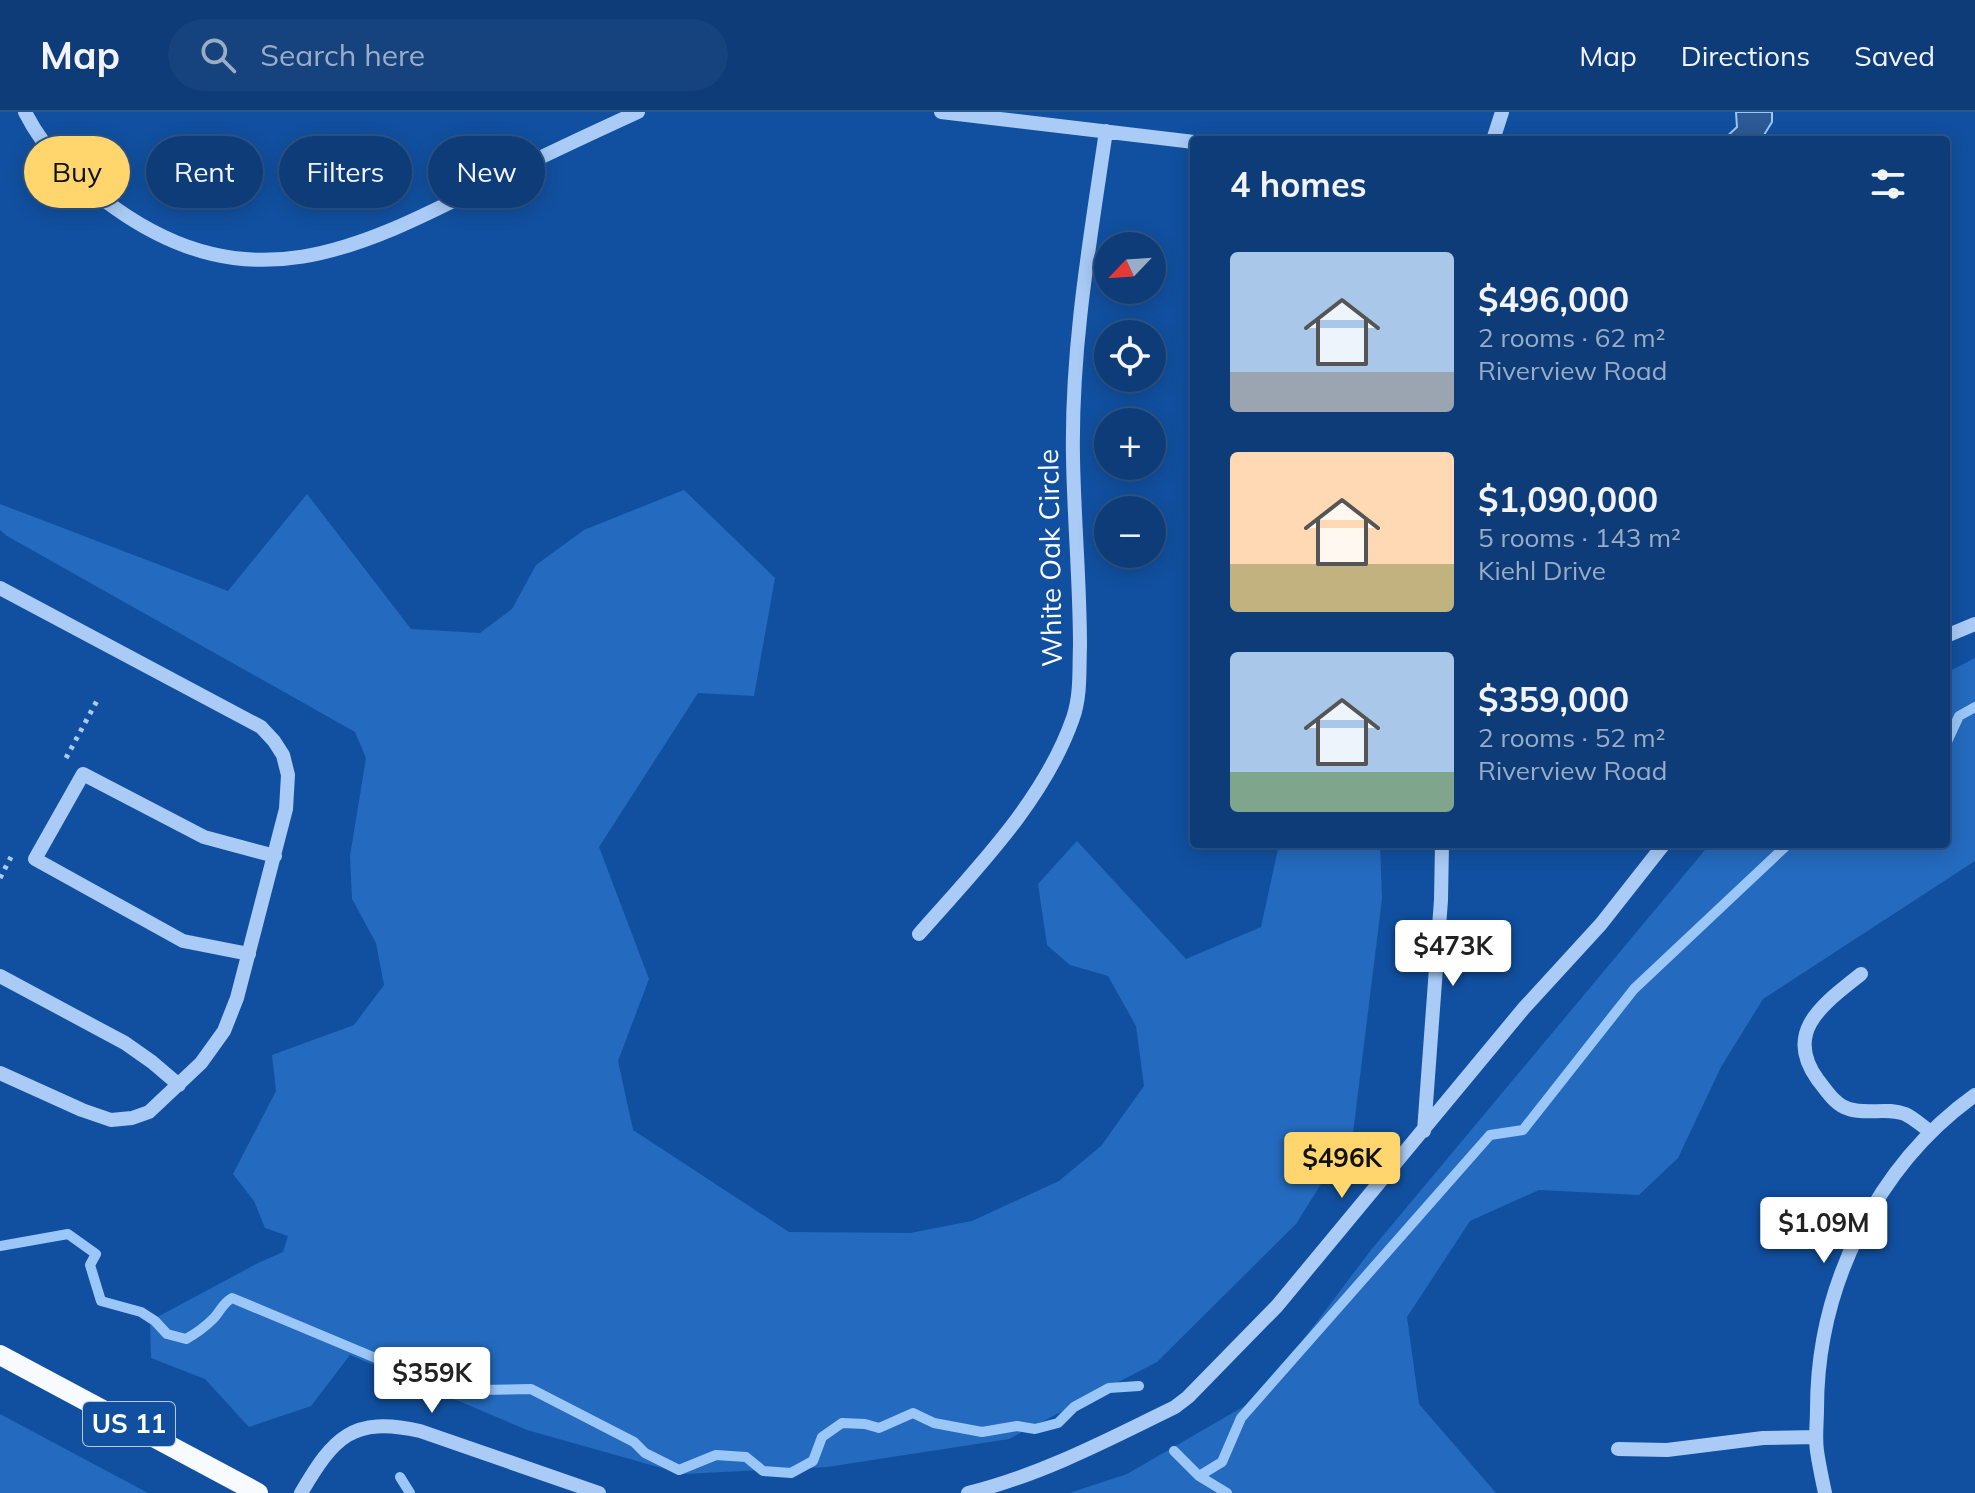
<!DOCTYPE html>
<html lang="en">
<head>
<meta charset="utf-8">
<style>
	:root { --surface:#0d3c78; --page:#16437d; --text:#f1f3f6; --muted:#9aadc6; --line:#2d568a; --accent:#ffd56d }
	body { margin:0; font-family:Mulish,sans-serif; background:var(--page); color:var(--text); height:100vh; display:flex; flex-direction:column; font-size:30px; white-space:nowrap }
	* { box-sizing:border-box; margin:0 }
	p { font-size:26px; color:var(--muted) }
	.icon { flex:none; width:44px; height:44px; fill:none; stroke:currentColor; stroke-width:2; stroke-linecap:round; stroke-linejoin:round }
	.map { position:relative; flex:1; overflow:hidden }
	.side { position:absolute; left:1190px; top:24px; width:760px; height:712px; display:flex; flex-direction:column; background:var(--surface); border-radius:8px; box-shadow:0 4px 20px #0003,0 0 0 2px var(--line) }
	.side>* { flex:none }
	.banner { position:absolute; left:24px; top:24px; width:760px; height:72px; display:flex; gap:16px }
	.needle { width:52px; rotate:245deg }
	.tools { position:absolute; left:1094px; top:120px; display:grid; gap:16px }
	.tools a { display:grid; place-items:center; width:72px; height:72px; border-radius:50%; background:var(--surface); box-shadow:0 4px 20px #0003,0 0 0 2px var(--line); font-size:40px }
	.price { position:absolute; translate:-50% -68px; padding:0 18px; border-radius:8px; background:#fff; color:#222; font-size:26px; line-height:52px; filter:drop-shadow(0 2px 4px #0008) }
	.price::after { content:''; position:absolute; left:50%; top:48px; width:24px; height:18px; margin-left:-12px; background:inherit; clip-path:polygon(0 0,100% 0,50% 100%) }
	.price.active { background:var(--accent); color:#111 }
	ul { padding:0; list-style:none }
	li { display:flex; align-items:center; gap:24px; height:200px; padding:0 40px }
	li span { display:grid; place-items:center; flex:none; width:224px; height:160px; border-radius:8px; color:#555 }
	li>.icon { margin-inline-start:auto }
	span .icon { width:96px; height:96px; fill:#fffc; stroke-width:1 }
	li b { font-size:34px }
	h2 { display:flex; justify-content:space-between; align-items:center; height:96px; padding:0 40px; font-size:34px }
	.chip { padding:0 28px; border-radius:36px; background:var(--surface); box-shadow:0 4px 20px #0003,0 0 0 2px var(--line); font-size:28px; line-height:72px }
	.chip.active { background:var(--accent); color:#111 }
	header { display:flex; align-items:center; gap:48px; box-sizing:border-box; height:112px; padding:0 40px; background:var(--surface); border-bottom:2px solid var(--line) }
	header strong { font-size:38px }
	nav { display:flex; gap:44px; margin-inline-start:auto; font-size:28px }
	.search { width:560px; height:72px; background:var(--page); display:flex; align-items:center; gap:20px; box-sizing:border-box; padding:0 28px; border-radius:44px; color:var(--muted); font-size:30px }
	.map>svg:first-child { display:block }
</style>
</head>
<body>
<header>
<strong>Map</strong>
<div class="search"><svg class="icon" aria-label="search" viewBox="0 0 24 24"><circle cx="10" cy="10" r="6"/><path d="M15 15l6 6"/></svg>Search here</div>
<nav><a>Map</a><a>Directions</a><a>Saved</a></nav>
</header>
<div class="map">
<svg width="1975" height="1381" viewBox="0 0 1975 1381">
	<rect width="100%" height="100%" fill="#1150a0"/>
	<path fill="#246abe" d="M684,378L775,466L754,584L698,581L599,735L649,867L618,949L633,1018L789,1120L910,1121L972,1109L1059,1069L1101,1034L1144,974L1136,914L1108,864L1070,853L1047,833L1038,772L1077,729L1186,847L1261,815L1278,737L1285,732H1380L1382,787L1353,1021L1296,1112L1157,1250L1009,1327L827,1355L683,1362L527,1318L350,1243L311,1294L249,1315L205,1267L151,1246L150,1209L258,1151L283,1140L288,1124L265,1116L254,1089L233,1062L276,979L272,943L354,913L384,873L376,831L352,787L350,744L366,646L355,620L7,424L0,418V392L228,479L307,382L411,517L480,521L512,497L536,453L584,418Z
		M1975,546V749L1763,887L1721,955L1678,1046L1639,1083L1539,1078L1470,1109L1407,1205L1419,1292L1496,1381H1069L1127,1362L1260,1285L1371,1138L1710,732H1946V561Z
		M0,1302L148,1381H0Z"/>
	<path fill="#2c5a95" stroke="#9bc6f8" stroke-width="2" d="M1736,0H1772V10L1764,23L1755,26L1753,28H1723L1737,15Z"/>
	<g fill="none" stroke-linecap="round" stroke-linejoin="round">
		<path stroke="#9bc6f8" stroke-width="10" d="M1946,632L1959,604L1975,595
			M0,1134L68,1122L96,1142L90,1153L101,1189L141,1200L155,1209L167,1222L186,1227C197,1221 205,1215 214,1206C221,1198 223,1191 232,1186L378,1247L478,1278L531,1277L634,1330L645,1341L679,1358L716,1343L746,1345L763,1359L791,1361L813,1349L822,1325L842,1311L865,1312L879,1316L913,1301L934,1311L982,1320L1017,1314L1035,1317L1058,1311L1074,1295L1109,1276L1139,1274
			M1174,1339L1199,1364L1227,1381
			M1199,1364L1222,1350L1241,1306L1490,1023L1523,1018L1634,877L1788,732
			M400,1365L410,1381"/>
		<path stroke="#a9cbf5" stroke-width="5" stroke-dasharray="4 6" stroke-linecap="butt" d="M66,646L99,585
			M0,766L11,745"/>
		<path stroke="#a9cbf5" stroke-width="14" d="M25,0C46,42 78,70 115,96C253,194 362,135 495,68C542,44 590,22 638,0
			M941,0L1194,30
			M1493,28L1502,0
			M0,476L261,615L274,629L283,643L288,663L286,697L237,886L224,919L201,951L149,1000L132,1006L111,1008L82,998L0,961
			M1946,524L1975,512
			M919,822C976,757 1044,689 1073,606C1081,583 1079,558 1080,534C1080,471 1074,408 1073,345C1071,236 1090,128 1106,19
			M249,842L183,829L35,747L83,662L204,725L275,744
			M1861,862C1825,891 1782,919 1818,968C1827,979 1835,993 1849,997C1868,1003 1887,995 1905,1002C1914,1006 1923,1015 1931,1020
			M0,864L125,931L152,950L179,973
			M1424,1019L1441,788L1442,732
			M1618,1337L1667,1338L1763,1326L1816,1325
			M301,1381C334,1325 352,1304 420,1319L599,1381
			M968,1381C1041,1363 1108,1328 1175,1295L1188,1285L1277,1194L1524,896L1601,812L1664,732
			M1825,1381C1822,1367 1819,1353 1817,1339C1815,1325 1817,1311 1817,1297C1817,1175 1876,1054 1975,983"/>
		<path stroke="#f7faff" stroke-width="20" d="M0,1243L258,1381"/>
	</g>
	<g text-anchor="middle" stroke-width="6" stroke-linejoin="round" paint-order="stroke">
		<rect fill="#1150a0" stroke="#b8cae2" stroke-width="2" x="83" y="1290" width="92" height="44" rx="6"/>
		<g font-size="26" font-weight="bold" fill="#fff">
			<text x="129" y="1321">US 11</text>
		</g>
		<g font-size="28" fill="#fff" stroke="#1150a0">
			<text transform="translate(1050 446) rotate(-91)" y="10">White Oak Circle</text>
		</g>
	</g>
</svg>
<div class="tools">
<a><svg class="needle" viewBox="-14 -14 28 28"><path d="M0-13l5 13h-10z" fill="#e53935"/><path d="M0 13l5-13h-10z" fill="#9aadc6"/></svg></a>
<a><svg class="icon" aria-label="locate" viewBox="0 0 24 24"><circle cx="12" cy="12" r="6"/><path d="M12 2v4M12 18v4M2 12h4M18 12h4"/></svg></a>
<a>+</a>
<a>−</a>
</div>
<b class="price" style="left:1453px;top:876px">$473K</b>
<b class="price active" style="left:1342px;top:1088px">$496K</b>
<b class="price" style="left:1824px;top:1153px">$1.09M</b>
<b class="price" style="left:432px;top:1303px">$359K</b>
<div class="banner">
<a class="chip active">Buy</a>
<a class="chip">Rent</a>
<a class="chip">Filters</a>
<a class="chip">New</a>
</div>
<section class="side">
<h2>4 homes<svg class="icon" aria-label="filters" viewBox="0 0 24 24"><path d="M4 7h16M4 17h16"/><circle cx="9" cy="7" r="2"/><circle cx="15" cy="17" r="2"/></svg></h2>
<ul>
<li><span style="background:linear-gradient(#a9c7e8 75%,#9aa5b1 0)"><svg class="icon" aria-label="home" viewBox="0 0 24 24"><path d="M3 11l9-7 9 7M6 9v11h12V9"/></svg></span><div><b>$496,000</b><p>2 rooms · 62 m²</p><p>Riverview Road</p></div></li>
<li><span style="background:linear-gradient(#ffd9b3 70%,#c2b280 0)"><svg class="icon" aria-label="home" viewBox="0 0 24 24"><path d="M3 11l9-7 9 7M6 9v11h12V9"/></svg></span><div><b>$1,090,000</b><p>5 rooms · 143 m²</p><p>Kiehl Drive</p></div></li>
<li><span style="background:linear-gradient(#a9c7e8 75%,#7fa58c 0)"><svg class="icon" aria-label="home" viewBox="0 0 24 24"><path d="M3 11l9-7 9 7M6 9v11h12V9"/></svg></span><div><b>$359,000</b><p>2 rooms · 52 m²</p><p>Riverview Road</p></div></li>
</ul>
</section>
</div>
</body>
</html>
